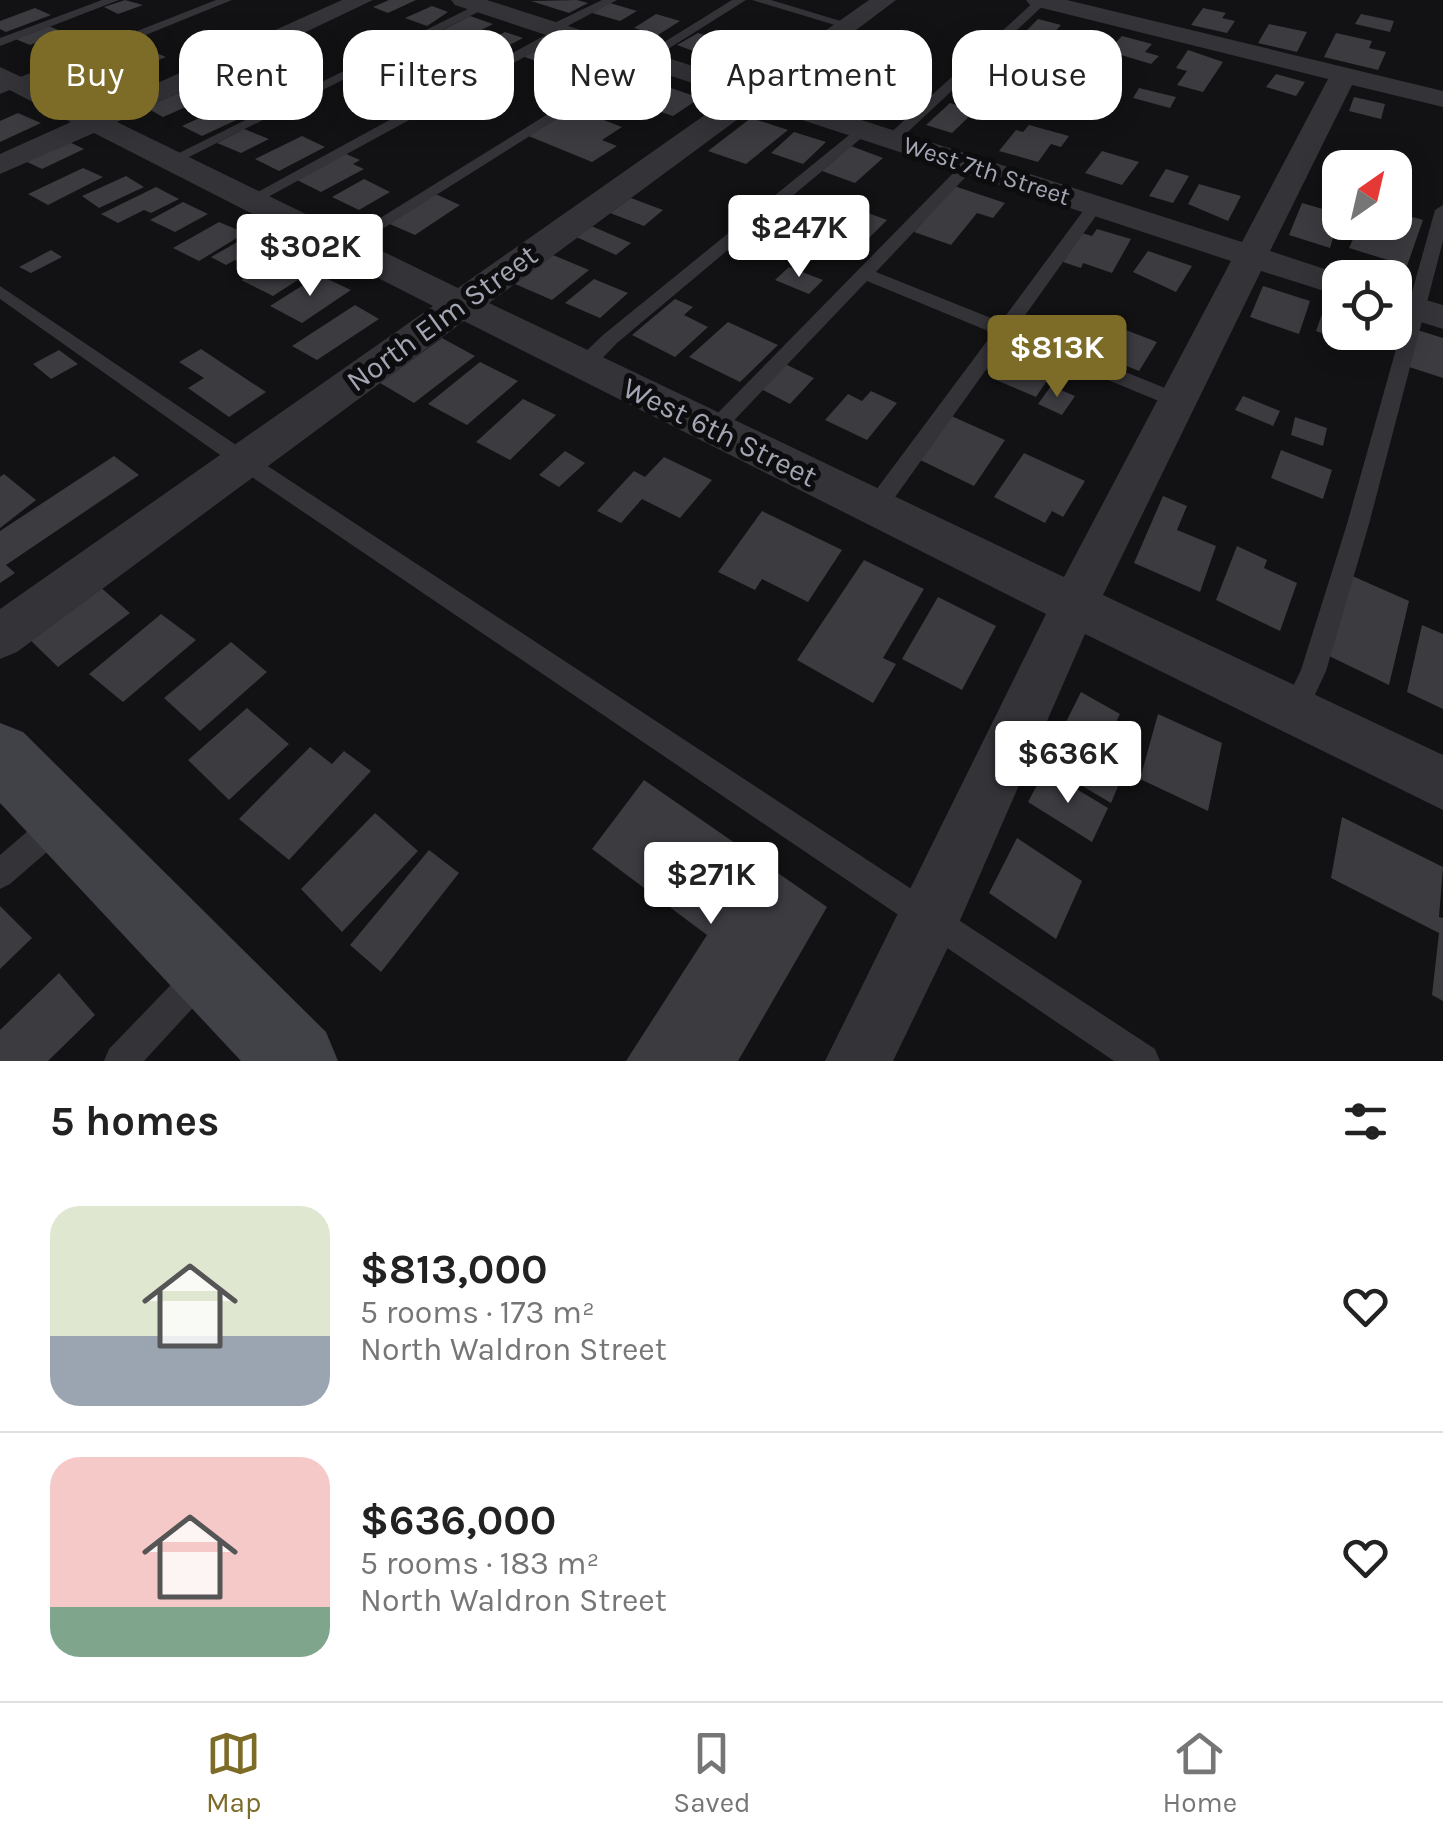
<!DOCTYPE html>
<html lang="en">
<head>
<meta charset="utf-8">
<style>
	:root { --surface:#fff; --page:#f6f6f6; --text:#222; --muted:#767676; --line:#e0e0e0; --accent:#7d6b28 }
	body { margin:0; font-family:Karla,sans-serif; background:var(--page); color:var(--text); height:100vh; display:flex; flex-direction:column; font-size:38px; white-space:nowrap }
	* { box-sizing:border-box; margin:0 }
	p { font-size:32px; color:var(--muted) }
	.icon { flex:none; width:55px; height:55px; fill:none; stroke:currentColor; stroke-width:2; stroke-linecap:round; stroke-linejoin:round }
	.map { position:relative; height:1061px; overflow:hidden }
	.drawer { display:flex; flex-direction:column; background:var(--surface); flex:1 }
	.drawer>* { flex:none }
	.top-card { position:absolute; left:30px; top:30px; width:1385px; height:90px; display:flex; gap:20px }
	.needle { width:65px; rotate:34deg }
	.buttons { position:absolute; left:1322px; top:150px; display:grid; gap:20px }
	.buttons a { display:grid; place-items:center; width:90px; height:90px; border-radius:20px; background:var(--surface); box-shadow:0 5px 25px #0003; font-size:50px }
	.price { position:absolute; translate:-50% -85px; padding:0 22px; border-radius:10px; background:#fff; color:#222; font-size:32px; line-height:65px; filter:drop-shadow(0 2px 5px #0008) }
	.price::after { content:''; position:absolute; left:50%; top:60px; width:30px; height:22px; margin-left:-15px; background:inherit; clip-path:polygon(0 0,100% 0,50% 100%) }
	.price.selected { background:var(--accent); color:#fff }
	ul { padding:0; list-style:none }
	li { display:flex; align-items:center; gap:30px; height:250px; padding:0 50px }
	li+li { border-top:2px solid var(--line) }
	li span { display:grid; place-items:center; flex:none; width:280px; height:200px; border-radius:30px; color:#555 }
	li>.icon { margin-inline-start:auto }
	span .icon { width:120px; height:120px; fill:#fffc; stroke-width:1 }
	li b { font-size:42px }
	h2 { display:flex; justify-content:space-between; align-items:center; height:120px; padding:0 50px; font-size:42px }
	.tag { padding:0 35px; border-radius:30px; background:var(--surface); box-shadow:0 5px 25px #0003; font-size:35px; line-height:90px }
	.tag.selected { background:var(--accent); color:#fff }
	.menu { display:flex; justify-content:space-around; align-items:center; height:140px; border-top:2px solid var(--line); background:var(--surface); font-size:28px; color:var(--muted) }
	.menu a { display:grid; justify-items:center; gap:5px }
	.menu .selected { color:var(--accent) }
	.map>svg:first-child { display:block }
</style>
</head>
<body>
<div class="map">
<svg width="1443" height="1061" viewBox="0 0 1443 1061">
	<rect width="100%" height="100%" fill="#121113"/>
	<path fill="#3c3b40" d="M125,0L143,5L118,14L104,7Z
		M389,0H416L388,13L373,7Z
		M577,0L588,3L569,13L531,1Z
		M610,3L637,11L620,21L592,13Z
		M432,6L448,12L427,26L405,18Z
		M35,8L51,15L6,32L0,29V21Z
		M1203,8L1226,13L1222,18L1235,21L1227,33L1191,25Z
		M656,14L680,21L658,35L634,28Z
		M1361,14L1394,21L1390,32L1355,24Z
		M470,16L493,24L452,45L429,37Z
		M1038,19L1061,25L1051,36L1027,30Z
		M1269,24L1307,32L1297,52L1258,43Z
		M46,25L63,32L30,45L13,38Z
		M92,32L110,41L70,56L52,47Z
		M214,32L235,41L205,49L189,43Z
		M505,32L523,38L490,55L472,49Z
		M698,33L717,39L696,52L677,45Z
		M861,33L920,50L860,99L798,79Z
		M1336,33L1372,41L1369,48L1386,52L1378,70L1324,57Z
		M1122,36L1152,44L1145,52L1159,56L1151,64L1108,51Z
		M547,43L569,50L544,64L522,56Z
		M119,47L135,54L96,70L81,63Z
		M1188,50L1223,62L1203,92L1177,85L1187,71L1176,68Z
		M156,53L166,57L151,63L156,66L114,83L99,76Z
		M269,56L287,64L261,75L243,67Z
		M584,57L616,67L596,80L564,70Z
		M981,60L1013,69L991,89L967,82L974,76L965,74Z
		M634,71L655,79L628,95L606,87Z
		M1276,74L1305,82L1296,96L1266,87Z
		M273,77L296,86L272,98L248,89Z
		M202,83L220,92L163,117L145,107Z
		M671,88L700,98L673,116L643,106Z
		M1139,88L1176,97L1170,108L1133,98Z
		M1086,95L1114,103L1102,117L1073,109Z
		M1354,97L1385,104L1381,119L1349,111Z
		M950,103L975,111L952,133L926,125Z
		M225,106L245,116L202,136L182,126Z
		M572,108L622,127L602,140L617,146L592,162L526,135Z
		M18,113L41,123L0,142V121Z
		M751,118L788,130L746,164L708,151Z
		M1029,125L1069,136L1061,147L1051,144L1038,162L999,151L1016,130L1023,132Z
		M244,129L269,139L241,153L217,143Z
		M794,132L826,142L803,164L771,153Z
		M302,136L325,147L279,171L255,159Z
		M67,141L84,149L42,169L25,161Z
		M851,146L883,158L855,183L822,171Z
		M1102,151L1139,162L1122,185L1085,173Z
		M344,153L360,160L353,164L364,169L321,192L295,179Z
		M83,168L103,177L48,205L28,194Z
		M1166,169L1189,176L1173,203L1149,196Z
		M126,176L144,187L99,208L82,196Z
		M364,179L390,192L359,210L332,197Z
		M1199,184L1241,196L1228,221L1188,204Z
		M954,186L1005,203L993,218L977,213L951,245L914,232Z
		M156,187L179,199L151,213L144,210L118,223L101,214Z
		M431,192L460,205L415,235L385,222Z
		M631,198L663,210L644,226L610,213Z
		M183,202L208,214L175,232L150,220Z
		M1302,203L1340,214L1330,248L1289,235Z
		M852,207L887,220L863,244L827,230Z
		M1395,212L1423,220L1407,266L1349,248L1361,222H1395Z
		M219,222L245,233L199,261L173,248Z
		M589,225L631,243L616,255L574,236Z
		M1097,229L1131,239L1112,273L1083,263L1081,268L1063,262L1082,233L1092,236Z
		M248,236L273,250L246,266L235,260L226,265L211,257Z
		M51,250L62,257L31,273L19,267Z
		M1148,251L1192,266L1176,292L1133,272Z
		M553,255L589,270L552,300L515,284Z
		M279,257L310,272L273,296L241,280Z
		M789,267L823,280L809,294L775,280Z
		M319,275L351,290L302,323L270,306Z
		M594,279L628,293L600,318L565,303Z
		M1263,286L1310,301L1299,334L1250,317Z
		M675,299L693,307L684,315L708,327L675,357L632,335Z
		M1327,300L1340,305V332H1373L1368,349L1316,331Z
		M355,305L379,319L317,360L292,346Z
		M728,322L778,345L740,382L689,357Z
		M1113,325L1157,342L1139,371L1094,353Z
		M1414,329L1443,338V378L1406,366Z
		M442,338L475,356L414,403L380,383Z
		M201,349L266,392L229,417L188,388L204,378L179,362Z
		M59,350L78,364L51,379L33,364Z
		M1017,352L1056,367L1036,397L996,380Z
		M480,362L518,381L467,425L428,404Z
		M785,364L814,378L790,404L761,389Z
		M1051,386L1075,396L1062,415L1038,404Z
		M871,391L897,403L867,440L825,420L848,394L862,401Z
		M1243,396L1280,411L1273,426L1235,410Z
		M523,399L556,415L510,460L476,442Z
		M947,414L1005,440L974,486L914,457Z
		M1295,417L1327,428L1323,446L1291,435Z
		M1281,450L1332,470L1323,499L1271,478Z
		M565,451L585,463L559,487L539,475Z
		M1024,453L1085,481L1063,517L1052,511L1045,523L994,497Z
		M114,456L139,475L6,565L15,573L0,583V531Z
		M664,457L712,480L680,518L642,499L621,523L597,511L634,471L645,477Z
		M4,474L36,500L0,528V477Z
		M1163,496L1187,506L1177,530L1216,546L1200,592L1134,563Z
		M762,511L842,550L808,602L762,579L755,590L718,572Z
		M1237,546L1267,560L1264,568L1297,583L1280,631L1216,600Z
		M864,560L924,589L883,658L896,664L873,703L797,660Z
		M1350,575L1409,601L1389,685L1327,655Z
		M98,585L130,613L58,667L26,636Z
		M938,597L996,626L962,690L902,659Z
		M161,614L196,640L123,702L89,674Z
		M1422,625L1443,634V709L1407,692Z
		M231,642L267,672L200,731L164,698Z
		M1081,692L1120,714L1114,726L1138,739L1111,803L1045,764Z
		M247,708L289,744L229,800L188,760Z
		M1158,714L1222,743L1208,811L1140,779Z
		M310,747L332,764L344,751L371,771L289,860L239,819Z
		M1045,770L1108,808L1092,842L1028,802Z
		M644,780L827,907L738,1061H626L707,935L592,849Z
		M375,813L418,851L342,932L301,889Z
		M1342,817L1443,867L1439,917L1443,918V1001L1432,995L1439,933L1331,878Z
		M1017,838L1082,881L1056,939L989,893Z
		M429,850L459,873L381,972L350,945Z
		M0,906L32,938L0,969Z
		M59,973L95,1015L48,1061H0V1030Z"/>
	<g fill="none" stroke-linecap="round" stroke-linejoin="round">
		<path fill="#333338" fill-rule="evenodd" d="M102,0H119L0,46V38Z
			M216,0H232L0,94V85Z
			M602,0H617L562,29L565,35L257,203L243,200L551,32L546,29L548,26Z
			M732,0H746L349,250H337L335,246Z
			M752,0H771L854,25L848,29Z
			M1036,0L1048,1L896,143H886V137Z
			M482,2L488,6L486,8L177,163L165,160Z
			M859,127L871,130L617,343L591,370H577V360L603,335Z
			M969,160L974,162V168L876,272L1001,322L1089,203H1101L1103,206L1016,328L1185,396L1188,401L1185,406H1171L1008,339L883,514H867L864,508L867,502L993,333L867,281L720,435H706L703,430L706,425L964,162Z
			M1443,205V241L1369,524L1326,671L1304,718L1295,721L1286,718L1282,709L1301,670L1347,524L1435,210Z
			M0,286L251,455L1155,1049L1160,1061H1114L237,467L0,299Z
			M60,808L70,812L74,822L70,832L10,884L0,889V855L50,812Z
			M202,959L213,964L218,975L213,986L144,1061H104L109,1049L191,964Z"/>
		<path fill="#333338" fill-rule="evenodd" d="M342,0H373L117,122L458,288L732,96L455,5L451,0H487L749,84L869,0H896L774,92L1242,242L1328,79L1030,5L1026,0H1067L1443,91V107L1352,85L1270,251L1352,278H1340V296L1261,271L1103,595L1443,755V810L1085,634L951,941L893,1061H825L1046,614L464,321L17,652L0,659V609L433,306L94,133L0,174V154L71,122L0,85V67L95,111ZM757,105L1231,261L1064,577L489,303Z
			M1395,291L1443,305V329L1395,314Z"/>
		<path fill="#414148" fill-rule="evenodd" d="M0,723L23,732L326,1032L338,1061H241L0,803Z"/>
	</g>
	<g text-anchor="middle" stroke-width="10" stroke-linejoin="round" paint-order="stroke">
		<g font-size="25" fill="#a3a6b3" stroke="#0d0c0e">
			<text transform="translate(987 170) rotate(18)" y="9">West 7th Street</text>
		</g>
		<g font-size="30" fill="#a3a6b3" stroke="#0d0c0e">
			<text transform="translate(442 318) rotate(-36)" y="10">North Elm Street</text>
			<text transform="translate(720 432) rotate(26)" y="10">West 6th Street</text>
		</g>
	</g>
</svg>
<div class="buttons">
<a><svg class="needle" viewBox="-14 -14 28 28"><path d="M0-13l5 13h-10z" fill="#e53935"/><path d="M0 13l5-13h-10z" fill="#767676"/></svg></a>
<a><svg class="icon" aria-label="locate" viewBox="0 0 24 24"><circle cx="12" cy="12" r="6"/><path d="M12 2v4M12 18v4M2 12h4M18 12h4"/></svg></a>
</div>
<b class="price" style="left:799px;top:280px">$247K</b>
<b class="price" style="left:310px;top:299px">$302K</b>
<b class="price selected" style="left:1057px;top:400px">$813K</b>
<b class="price" style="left:1068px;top:806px">$636K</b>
<b class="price" style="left:711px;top:927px">$271K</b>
<div class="top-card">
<a class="tag selected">Buy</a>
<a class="tag">Rent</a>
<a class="tag">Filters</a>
<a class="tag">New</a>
<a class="tag">Apartment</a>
<a class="tag">House</a>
</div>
</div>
<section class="drawer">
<h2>5 homes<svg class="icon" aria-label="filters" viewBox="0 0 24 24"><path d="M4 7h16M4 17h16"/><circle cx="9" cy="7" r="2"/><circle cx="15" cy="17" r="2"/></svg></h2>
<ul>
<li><span style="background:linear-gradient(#dfe7d0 65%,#9aa5b1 0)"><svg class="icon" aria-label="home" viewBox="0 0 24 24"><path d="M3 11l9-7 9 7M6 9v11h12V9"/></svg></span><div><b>$813,000</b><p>5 rooms · 173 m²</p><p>North Waldron Street</p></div><svg class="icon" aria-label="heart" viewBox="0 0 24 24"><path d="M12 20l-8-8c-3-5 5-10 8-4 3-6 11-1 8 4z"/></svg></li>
<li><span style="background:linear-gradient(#f6c9c9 75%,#7fa58c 0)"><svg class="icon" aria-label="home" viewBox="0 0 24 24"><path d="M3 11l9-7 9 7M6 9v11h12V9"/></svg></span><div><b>$636,000</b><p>5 rooms · 183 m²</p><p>North Waldron Street</p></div><svg class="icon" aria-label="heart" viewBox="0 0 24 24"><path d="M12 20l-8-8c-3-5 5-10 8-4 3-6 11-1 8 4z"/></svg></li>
</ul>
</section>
<nav class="menu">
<a class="selected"><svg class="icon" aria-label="map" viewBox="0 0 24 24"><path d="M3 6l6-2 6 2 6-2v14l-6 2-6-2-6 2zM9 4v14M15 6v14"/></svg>Map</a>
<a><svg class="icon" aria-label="saved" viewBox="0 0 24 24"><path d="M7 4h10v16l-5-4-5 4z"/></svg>Saved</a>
<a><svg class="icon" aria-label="home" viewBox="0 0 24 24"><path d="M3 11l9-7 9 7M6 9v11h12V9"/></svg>Home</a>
</nav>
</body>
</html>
